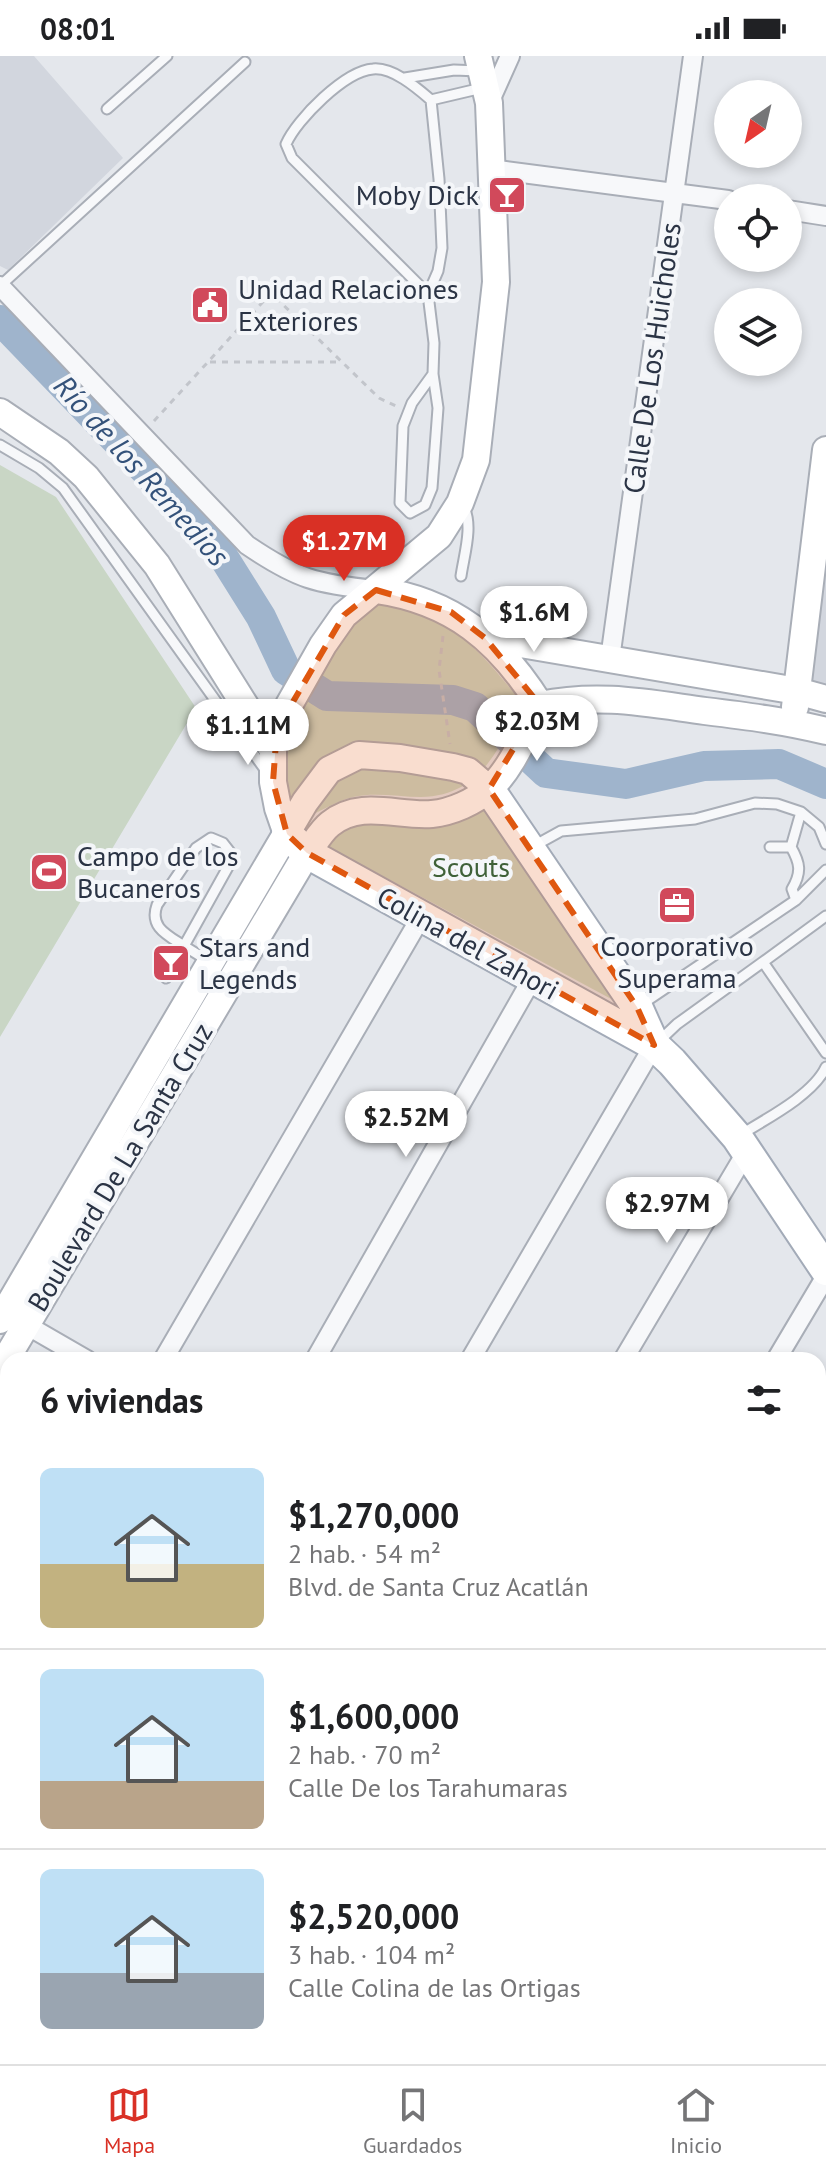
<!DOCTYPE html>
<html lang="es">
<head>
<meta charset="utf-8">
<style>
	:root { --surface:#fff; --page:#f2f2f2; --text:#202124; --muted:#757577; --line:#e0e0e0; --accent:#d93025 }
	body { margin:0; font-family:"PT Sans",sans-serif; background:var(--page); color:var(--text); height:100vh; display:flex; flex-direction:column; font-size:30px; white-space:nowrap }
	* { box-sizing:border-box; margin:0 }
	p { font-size:26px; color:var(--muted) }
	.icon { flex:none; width:44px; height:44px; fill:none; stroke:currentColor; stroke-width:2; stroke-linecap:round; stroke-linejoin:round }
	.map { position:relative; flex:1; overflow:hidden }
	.sheet { position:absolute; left:0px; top:1296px; width:826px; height:712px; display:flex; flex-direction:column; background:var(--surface); border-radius:24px 24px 0 0; box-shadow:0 4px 12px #0003 }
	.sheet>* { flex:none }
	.needle { width:52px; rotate:214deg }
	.buttons { position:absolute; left:714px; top:24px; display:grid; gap:16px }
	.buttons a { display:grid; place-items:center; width:88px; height:88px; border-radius:50%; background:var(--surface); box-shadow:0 4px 12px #0003; font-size:40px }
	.price { position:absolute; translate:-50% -68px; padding:0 18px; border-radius:28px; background:#fff; color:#222; font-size:26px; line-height:52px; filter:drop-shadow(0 2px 4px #0008) }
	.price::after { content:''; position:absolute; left:50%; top:48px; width:24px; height:18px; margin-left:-12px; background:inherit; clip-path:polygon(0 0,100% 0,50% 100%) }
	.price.current { background:var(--accent); color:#fff }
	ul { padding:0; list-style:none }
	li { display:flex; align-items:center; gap:24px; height:200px; padding:0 40px }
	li+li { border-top:2px solid var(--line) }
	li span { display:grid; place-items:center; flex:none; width:224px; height:160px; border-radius:12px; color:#555 }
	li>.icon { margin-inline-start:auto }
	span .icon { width:96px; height:96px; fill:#fffc; stroke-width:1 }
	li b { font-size:34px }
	h2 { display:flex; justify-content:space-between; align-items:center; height:96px; padding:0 40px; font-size:34px }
	.status { display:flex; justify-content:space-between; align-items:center; height:56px; padding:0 40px; background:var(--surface); direction:ltr }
	.status svg { height:22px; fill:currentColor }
	.tab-bar { display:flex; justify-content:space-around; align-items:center; height:112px; border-top:2px solid var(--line); background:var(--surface); font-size:22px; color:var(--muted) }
	.tab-bar a { display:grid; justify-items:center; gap:4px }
	.tab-bar .current { color:var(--accent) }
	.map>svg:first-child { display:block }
</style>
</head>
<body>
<div class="status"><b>08:01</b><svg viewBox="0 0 49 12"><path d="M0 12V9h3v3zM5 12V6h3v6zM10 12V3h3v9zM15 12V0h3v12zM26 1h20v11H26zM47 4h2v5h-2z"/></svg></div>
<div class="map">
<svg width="826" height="2008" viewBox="0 0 826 2008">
	<rect width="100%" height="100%" fill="#e4e7ec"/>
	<path fill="#d2d6de" d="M0,0H34L123,102L8,214L0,210Z
		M826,453V643L797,635Z"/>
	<path fill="#c9d6c5" d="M0,409L56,441L196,652L0,981Z
		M383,544C400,544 410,550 425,557C469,581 491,608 522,647C499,693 480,740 421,741C398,741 376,736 353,741C332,746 314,761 291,766L284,740L285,670L349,564Z
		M488,748L628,952L325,789L343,768Z"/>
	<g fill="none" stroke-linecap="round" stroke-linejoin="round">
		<path stroke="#9fb4cc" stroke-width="30" d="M0,264L214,486L261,561L286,614L327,640L453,644L475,651L546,717L626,728L704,710L779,708L826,728"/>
		<g stroke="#a9aeb7" stroke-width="13">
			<path id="service" d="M405,22L454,14L479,15
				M431,44L482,32
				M107,53L167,0
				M0,230L245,6
				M428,238L292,102L286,88C297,63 345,15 373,13C393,11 417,32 431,44L439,123L442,192L438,215L428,238L434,287L433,318L438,352L432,432L425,449L410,457L400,447L403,370L412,347L433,318
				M0,389L39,412L63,432L266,715
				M461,520C464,499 474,468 463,450
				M532,791L561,775L695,763L755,747L777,748L801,756L819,771L826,788
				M770,791H791
				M796,844L792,833C802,816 800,807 791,791L801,756
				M763,906L826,860
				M166,922L184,890C167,879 149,871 157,849L196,792L211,782L223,787L230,796L228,811L184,890L210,906
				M642,948L796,844L826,814
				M657,987L677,968L763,906L826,997
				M740,1079C766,1063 813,1039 826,1011"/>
		</g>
		<g stroke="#a9aeb7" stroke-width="22">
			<path id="minor" d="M489,47L510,0
				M491,113L728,144
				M788,154L826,160
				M0,230L247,489C297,523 316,528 376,534
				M610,603L693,0
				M16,1263L87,1304
				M163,1304L421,861
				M315,1304L532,923
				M470,1304L654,989
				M623,1304L747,1095
				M776,1304L826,1220
				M818,1517L826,1504
				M0,1585L8,1571
				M818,1766L826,1753
				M0,1843L8,1829
				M259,2000L273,2008
				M55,2008L60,2000
				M207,2008L212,2000
				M364,2008L369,2000
				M514,2008L518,2000
				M670,2008L675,2000
				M823,2008L826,2003"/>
		</g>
		<g stroke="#a9aeb7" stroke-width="30">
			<path id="secondary" d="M0,356L59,396L86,421L157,509L273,694
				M376,534C453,545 499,584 540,649
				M485,582L797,635L826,643
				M540,649C600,637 646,647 705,655C746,660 786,665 826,675
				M795,651L826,394
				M287,778L278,752L273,726V694L277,673L289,649L323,589L344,559L439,480L460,447L476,404L496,226L489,47L478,0
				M0,1264L305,746L329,714L359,699L400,702L453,711L468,715L489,733
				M0,1313L307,797C314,788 321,775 330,768C361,743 398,761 432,758C452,756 474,746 489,733C512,713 526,676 540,649"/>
		</g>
		<g stroke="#a3abb8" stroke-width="34">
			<path id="primary" d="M489,733L637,951L654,989L672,1006L737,1081L826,1214
				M287,778L307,797L654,989"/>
		</g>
		<path stroke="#c2c5cb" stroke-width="3" stroke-dasharray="6 6" stroke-linecap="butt" d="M210,306H342
			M154,365L271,237L379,342L398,351
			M443,580L439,614L450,688"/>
		<use href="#service" stroke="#f7f8fa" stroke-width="9"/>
		<use href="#minor" stroke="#f7f8fa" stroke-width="18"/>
		<use href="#secondary" stroke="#fff" stroke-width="26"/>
		<use href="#primary" stroke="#fff" stroke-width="30"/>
	</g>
	<path fill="#df570f" fill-opacity="0.2" stroke="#df570f" stroke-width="6" stroke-dasharray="16 10" stroke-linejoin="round" d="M376,534L451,556L485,582L540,649L489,733L637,951L654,989L307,797L287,778L273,726L277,673L344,559Z"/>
	<defs>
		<g id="bar-square" transform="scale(2)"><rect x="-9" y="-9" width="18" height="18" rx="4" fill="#d1495b" stroke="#f4f6f9"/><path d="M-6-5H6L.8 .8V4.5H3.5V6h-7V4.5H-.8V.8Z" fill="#fff"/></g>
		<g id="civic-square" transform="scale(2)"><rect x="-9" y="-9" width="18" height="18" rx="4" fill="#d1495b" stroke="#f4f6f9"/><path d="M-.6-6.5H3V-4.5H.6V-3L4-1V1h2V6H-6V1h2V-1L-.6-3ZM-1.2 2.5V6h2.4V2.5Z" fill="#fff"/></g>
		<g id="stadium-square" transform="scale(2)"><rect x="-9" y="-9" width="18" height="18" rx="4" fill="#d1495b" stroke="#f4f6f9"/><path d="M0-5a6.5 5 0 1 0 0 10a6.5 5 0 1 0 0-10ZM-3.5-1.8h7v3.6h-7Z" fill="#fff"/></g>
		<g id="office-square" transform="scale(2)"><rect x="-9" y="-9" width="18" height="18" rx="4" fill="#d1495b" stroke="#f4f6f9"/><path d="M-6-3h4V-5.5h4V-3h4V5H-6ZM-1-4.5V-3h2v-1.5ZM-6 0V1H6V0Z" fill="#fff"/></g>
	</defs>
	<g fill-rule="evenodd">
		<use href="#bar-square" x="507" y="139"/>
		<use href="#civic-square" x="210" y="249"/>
		<use href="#stadium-square" x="49" y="816"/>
		<use href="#office-square" x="677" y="849"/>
		<use href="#bar-square" x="171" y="907"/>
	</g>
	<g text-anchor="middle" stroke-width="8" stroke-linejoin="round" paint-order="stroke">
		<g font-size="28" fill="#2b3445" stroke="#f4f6f9" text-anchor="start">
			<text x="479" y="149" text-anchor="end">Moby Dick</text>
			<text x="238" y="243">Unidad Relaciones<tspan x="238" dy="32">Exteriores</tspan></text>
			<text x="77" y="810">Campo de los<tspan x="77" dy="32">Bucaneros</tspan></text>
			<text x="677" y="900" text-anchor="middle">Coorporativo<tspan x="677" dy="32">Superama</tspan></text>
			<text x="199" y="901">Stars and<tspan x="199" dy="32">Legends</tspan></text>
		</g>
		<g font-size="28" fill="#2b3445" stroke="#f4f6f9">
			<text transform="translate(652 302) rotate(-82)" y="10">Calle De Los Huicholes</text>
			<text transform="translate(468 887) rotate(29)" y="10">Colina del Zahori</text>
			<text transform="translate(120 1111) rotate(-59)" y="10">Boulevard De La Santa Cruz</text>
		</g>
		<g font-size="28" fill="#3f6138" stroke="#f4f6f9">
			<text x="471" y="821">Scouts</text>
		</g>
		<g font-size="30" font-style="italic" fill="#34527a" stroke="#f4f6f9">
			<text transform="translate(141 415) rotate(48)" y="10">Río de los Remedios</text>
		</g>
	</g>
</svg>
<div class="buttons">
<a><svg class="needle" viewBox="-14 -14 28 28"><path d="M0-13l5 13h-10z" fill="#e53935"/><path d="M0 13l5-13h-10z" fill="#757577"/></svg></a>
<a><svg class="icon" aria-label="locate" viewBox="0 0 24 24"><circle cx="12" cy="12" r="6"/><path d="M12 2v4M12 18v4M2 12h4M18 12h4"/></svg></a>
<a><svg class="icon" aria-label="layers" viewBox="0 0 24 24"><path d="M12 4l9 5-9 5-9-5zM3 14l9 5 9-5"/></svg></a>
</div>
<b class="price current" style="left:344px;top:527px">$1.27M</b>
<b class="price" style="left:534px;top:598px">$1.6M</b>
<b class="price" style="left:537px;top:707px">$2.03M</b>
<b class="price" style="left:248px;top:711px">$1.11M</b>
<b class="price" style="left:406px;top:1103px">$2.52M</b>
<b class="price" style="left:667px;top:1189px">$2.97M</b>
<section class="sheet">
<h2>6 viviendas<svg class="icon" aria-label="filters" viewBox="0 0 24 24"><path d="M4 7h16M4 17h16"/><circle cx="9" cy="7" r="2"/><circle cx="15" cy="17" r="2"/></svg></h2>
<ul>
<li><span style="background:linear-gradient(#bfe0f5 60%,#c2b280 0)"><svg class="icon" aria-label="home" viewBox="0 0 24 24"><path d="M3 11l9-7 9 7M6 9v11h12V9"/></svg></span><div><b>$1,270,000</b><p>2 hab. · 54 m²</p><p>Blvd. de Santa Cruz Acatlán</p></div></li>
<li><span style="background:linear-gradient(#bfe0f5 70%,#b9a48a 0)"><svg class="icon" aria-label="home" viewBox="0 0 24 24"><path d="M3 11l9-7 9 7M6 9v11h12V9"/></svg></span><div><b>$1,600,000</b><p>2 hab. · 70 m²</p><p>Calle De los Tarahumaras</p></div></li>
<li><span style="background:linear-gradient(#bfe0f5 65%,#9aa5b1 0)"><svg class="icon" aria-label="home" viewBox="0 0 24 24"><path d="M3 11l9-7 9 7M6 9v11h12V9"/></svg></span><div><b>$2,520,000</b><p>3 hab. · 104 m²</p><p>Calle Colina de las Ortigas</p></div></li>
</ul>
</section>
</div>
<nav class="tab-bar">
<a class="current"><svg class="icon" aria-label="map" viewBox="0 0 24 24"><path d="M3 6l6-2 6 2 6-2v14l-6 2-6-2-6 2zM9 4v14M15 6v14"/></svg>Mapa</a>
<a><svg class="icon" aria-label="saved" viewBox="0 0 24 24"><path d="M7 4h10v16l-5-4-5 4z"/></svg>Guardados</a>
<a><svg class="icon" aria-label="home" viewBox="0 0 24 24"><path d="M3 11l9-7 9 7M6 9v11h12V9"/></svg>Inicio</a>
</nav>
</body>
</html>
